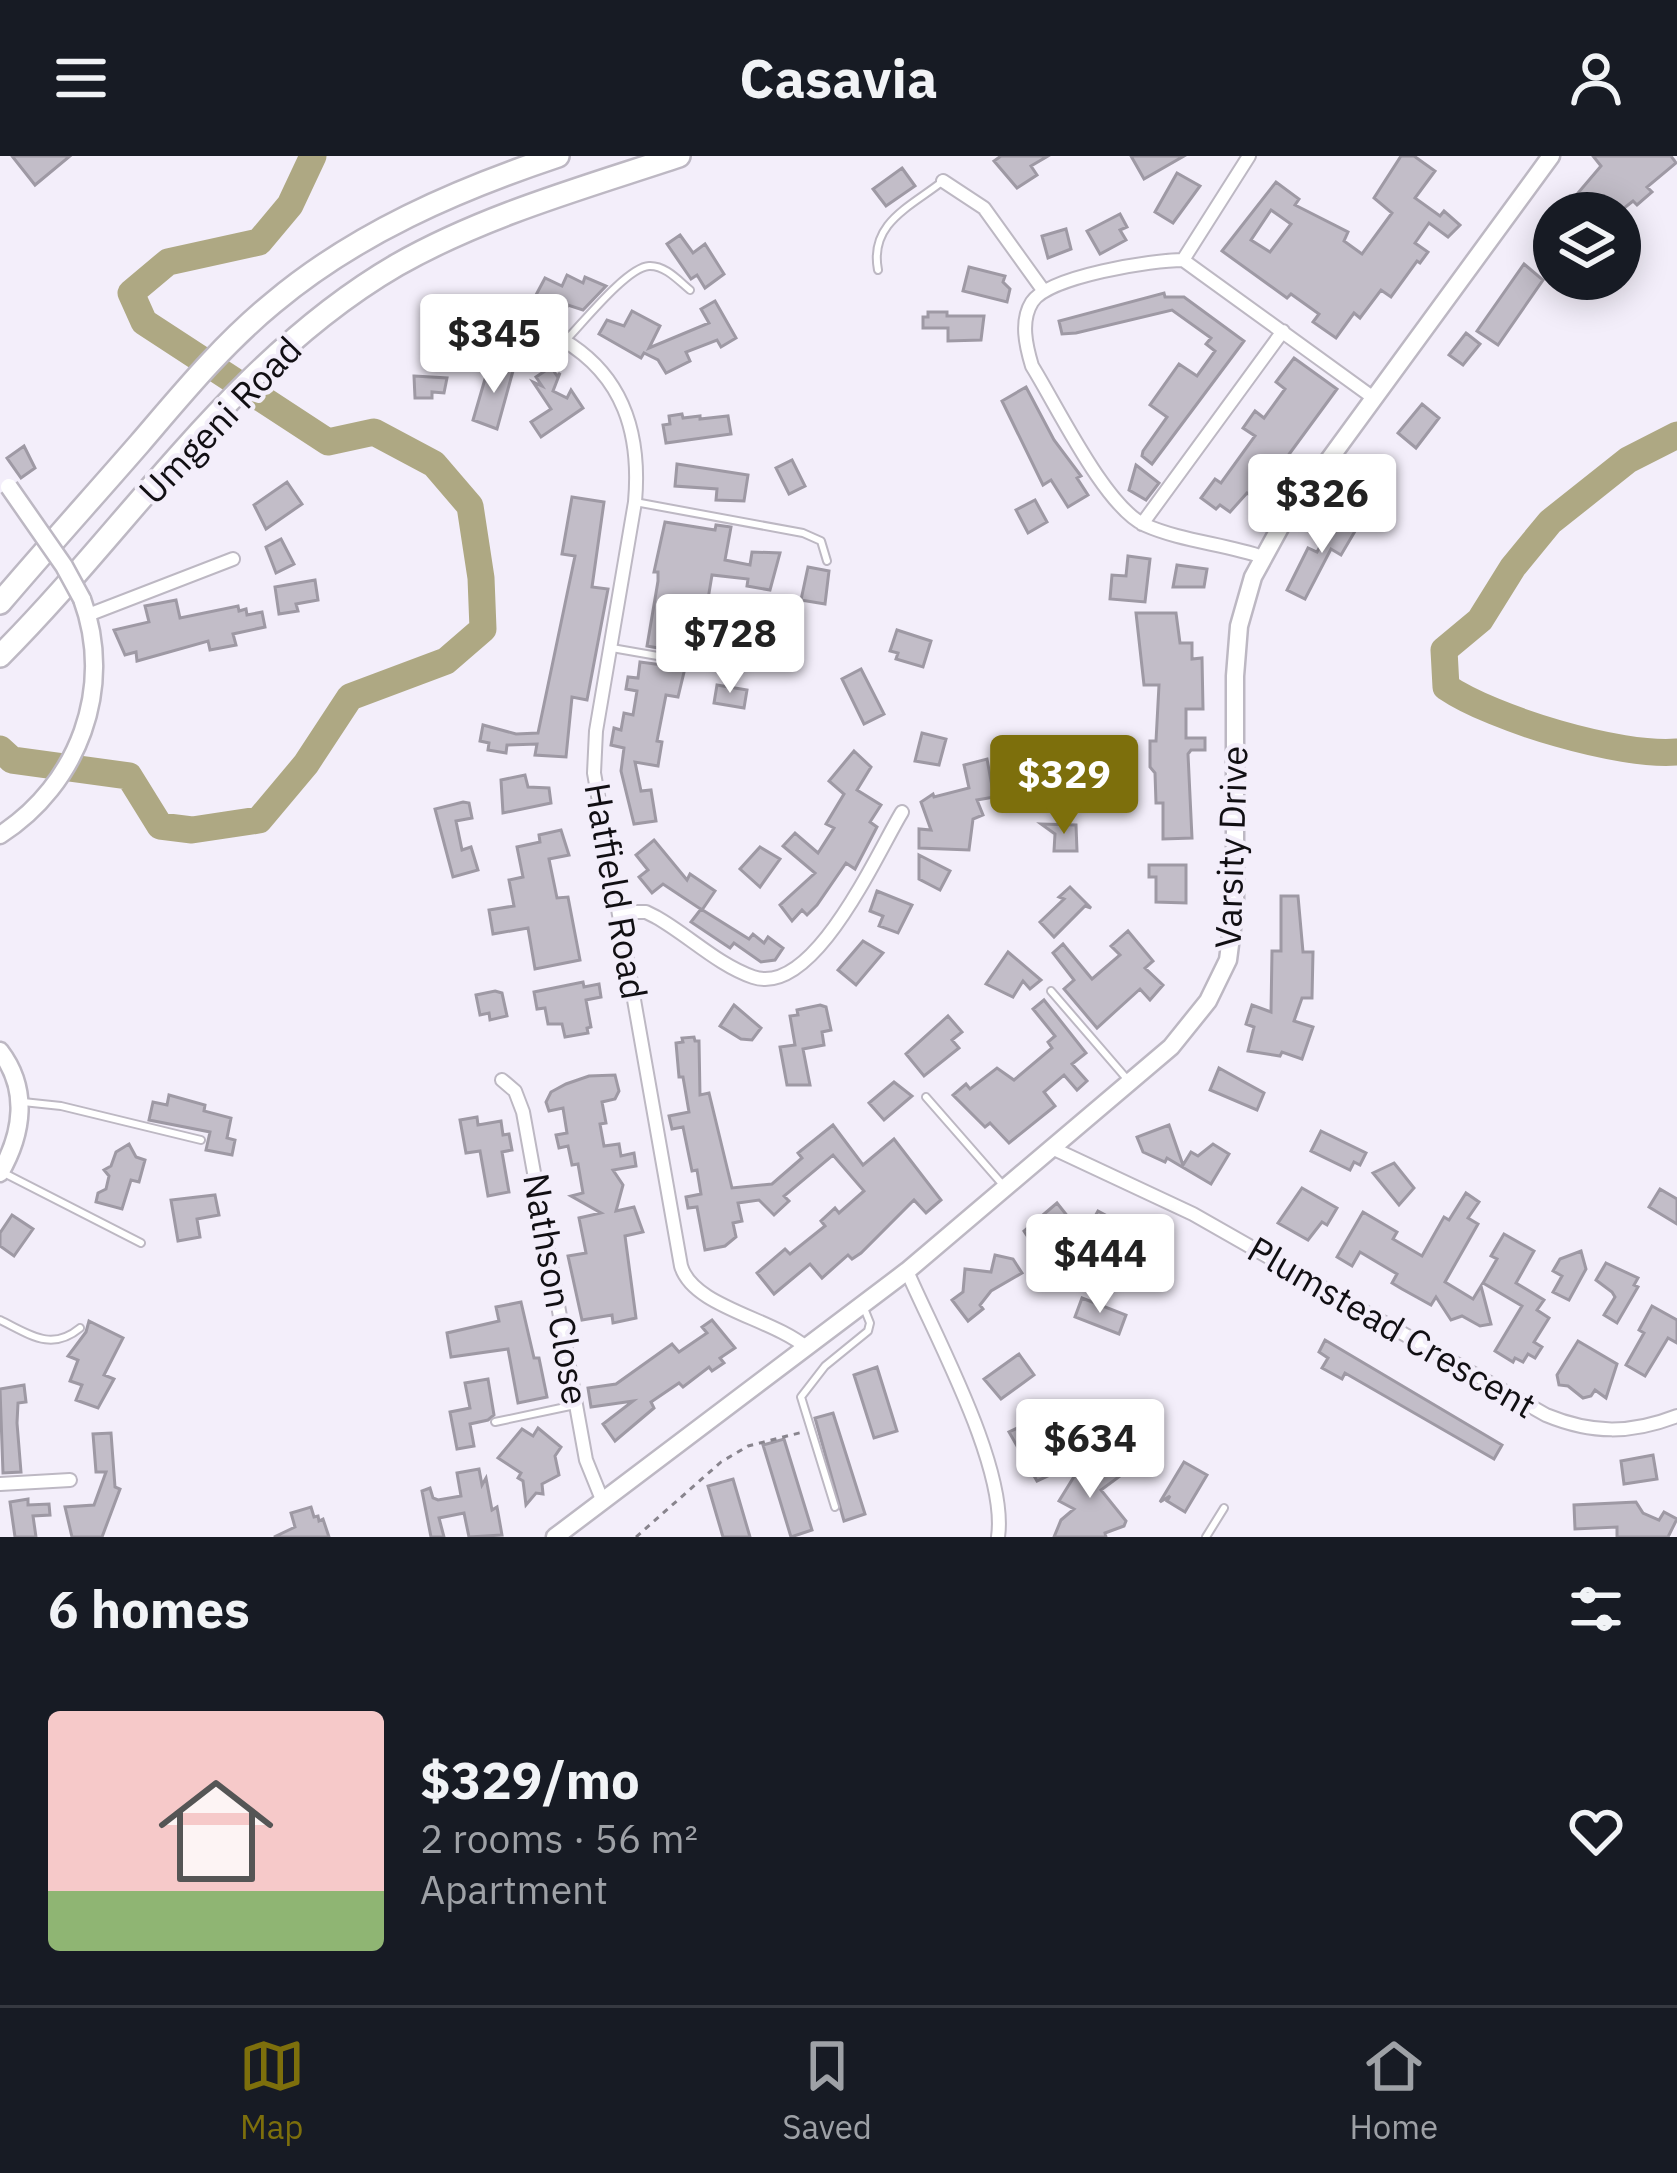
<!DOCTYPE html>
<html lang="en">
<head>
<meta charset="utf-8">
<style>
	:root { --surface:#171b24; --page:#242831; --text:#f1f3f6; --muted:#9ea1a6; --line:#363941; --accent:#7d6f0c }
	body { margin:0; font-family:"IBM Plex Sans",sans-serif; background:var(--page); color:var(--text); height:100vh; display:flex; flex-direction:column; font-size:45px; white-space:nowrap }
	* { box-sizing:border-box; margin:0 }
	p { font-size:39px; color:var(--muted) }
	.icon { flex:none; width:66px; height:66px; fill:none; stroke:currentColor; stroke-width:2; stroke-linecap:round; stroke-linejoin:round }
	.map { position:relative; height:1381px; overflow:hidden }
	.side { display:flex; flex-direction:column; background:var(--surface); flex:1 }
	.side>* { flex:none }
	.controls { position:absolute; left:1533px; top:36px; display:grid; gap:24px }
	.controls a { display:grid; place-items:center; width:108px; height:108px; border-radius:50%; background:var(--surface); box-shadow:0 6px 30px #0003; font-size:60px }
	.price { position:absolute; translate:-50% -102px; padding:0 27px; border-radius:12px; background:#fff; color:#222; font-size:39px; line-height:78px; filter:drop-shadow(0 3px 6px #0008) }
	.price::after { content:''; position:absolute; left:50%; top:72px; width:36px; height:27px; margin-left:-18px; background:inherit; clip-path:polygon(0 0,100% 0,50% 100%) }
	.price.active { background:var(--accent); color:#fff }
	ul { padding:0; list-style:none }
	li { display:flex; align-items:center; gap:36px; height:300px; padding:0 48px }
	li+li { border-top:3px solid var(--line) }
	li span { display:grid; place-items:center; flex:none; width:336px; height:240px; border-radius:12px; color:#555 }
	li>.icon { margin-inline-start:auto }
	span .icon { width:144px; height:144px; fill:#fffc; stroke-width:1 }
	li b { font-size:51px }
	h2 { display:flex; justify-content:space-between; align-items:center; height:144px; padding:0 48px; font-size:51px }
	header { display:flex; justify-content:space-between; align-items:center; height:156px; padding:0 48px; background:var(--surface); font-size:54px; font-weight:700 }
	.dock { display:flex; justify-content:space-around; align-items:center; height:168px; border-top:3px solid var(--line); background:var(--surface); font-size:33px; color:var(--muted) }
	.dock a { display:grid; justify-items:center; gap:6px }
	.dock .active { color:var(--accent) }
	.map>svg:first-child { display:block }
</style>
</head>
<body>
<header><svg class="icon" aria-label="menu" viewBox="0 0 24 24"><path d="M4 6h16M4 12h16M4 18h16"/></svg>Casavia<svg class="icon" aria-label="person" viewBox="0 0 24 24"><circle cx="12" cy="8" r="4"/><path d="M4 21q1-7 8-7t8 7"/></svg></header>
<div class="map">
<svg width="1677" height="1381" viewBox="0 0 1677 1381">
	<rect width="100%" height="100%" fill="#f3eefa"/>
	<g fill="none" stroke-linecap="round" stroke-linejoin="round">
		<path stroke="#aea883" stroke-width="27" d="M1677,279L1628,304L1550,366L1513,411L1480,464L1444,494L1446,531C1493,563 1620,601 1677,596
			M0,593L12,604L129,620L160,670L192,674L259,664L306,608L350,541L446,505L483,473L481,422L470,350L434,308L374,276L328,286L144,166L131,137L168,106L259,86L290,49L313,0"/>
	</g>
	<path fill="#c2bdc8" stroke="#9e99a4" stroke-width="3" fill-rule="evenodd" d="M12,0H70L35,29Z
		M1001,0H1048L1031,10L1037,19L1017,32L994,5Z
		M1131,0H1184L1144,23Z
		M1401,0H1414L1435,15L1415,42L1440,60L1444,55L1460,69L1448,81L1429,67L1415,87L1428,96L1420,107L1417,105L1391,141L1381,134L1360,162L1354,157L1336,182L1313,166L1319,158L1291,138L1287,142L1222,95L1276,26L1299,43L1295,49L1348,76L1344,85L1362,98L1392,57L1374,42ZM1271,54L1291,68L1270,96L1251,84Z
		M1593,0H1671L1676,7L1647,31L1652,36L1637,49L1633,45L1618,57H1561L1601,10Z
		M902,12L915,30L886,50L873,33Z
		M1177,17L1200,30L1173,67L1155,56Z
		M1120,58L1127,71L1120,74L1126,84L1100,98L1087,75Z
		M1066,73L1071,93L1048,102L1042,80Z
		M680,79L693,97L705,88L724,118L705,132L697,119L691,123L667,88Z
		M1524,108L1543,124L1498,189L1477,175Z
		M969,111L1005,120L1003,126L1010,133L1007,146L963,135Z
		M567,119L583,127L585,121L606,130L583,154L568,149L565,155L536,139L545,122L562,130Z
		M1164,137L1165,141H1184L1244,185L1152,308L1142,300L1143,295L1167,261L1150,249L1179,208L1197,220L1215,195L1206,188L1211,182L1172,154L1076,177L1062,178L1059,165Z
		M715,145L736,182L721,191L717,184L686,196L690,205L666,217L658,204L644,197L641,202L599,178L607,164L624,170L632,155L660,170L649,192L709,167L701,153Z
		M928,156H947V160H984L981,184L948,185V172H923V161H928Z
		M1466,177L1480,188L1463,209L1449,199Z
		M505,201L516,204L497,273L473,264L485,223L489,218L500,221Z
		M1294,202L1337,233L1276,316L1280,319L1260,346L1247,337L1230,356L1220,349L1216,353L1201,342L1215,323L1221,327L1255,280L1243,272L1255,255L1264,262L1285,233L1276,226Z
		M551,211L557,220L560,217L553,235L567,242L571,234L583,252L541,281L531,266L551,253L533,226L542,230L536,221Z
		M414,220L447,222L444,237L432,236V242H415Z
		M1026,231L1054,284L1081,320L1077,322L1088,339L1068,351L1051,324L1043,329L1002,245Z
		M1422,248L1439,262L1416,292L1398,277Z
		M682,258L683,262L700,260V263L728,260L731,278L666,287L663,269L670,268L669,260Z
		M24,290L35,312L21,322L7,302Z
		M792,304L805,330L789,338L776,312Z
		M677,308L748,319L744,345L716,344L717,333L675,330Z
		M1136,309L1159,327L1146,344L1129,334Z
		M287,326L302,348L266,373L254,349Z
		M572,341L604,346L592,431L608,433L587,544L572,541L566,601L535,599L537,588L507,589L506,597L488,594L489,587L480,585L483,569L516,578L538,577L575,400L562,398Z
		M1035,344L1047,366L1028,377L1016,354Z
		M1338,358L1358,370L1341,399L1331,393L1305,443L1287,434L1308,392L1317,396Z
		M665,366L715,374L716,369L731,371L725,404L750,409L752,396L780,397L770,434L747,430L748,423L712,419L708,443L717,445L713,469L698,467L692,498L647,490L658,425V416H654Z
		M281,383L294,408L276,417L266,391Z
		M1128,400L1150,403L1145,446L1110,443L1112,419L1126,420Z
		M1177,409L1207,413L1204,431H1173Z
		M808,411L829,415L825,448L801,444Z
		M315,424L318,444L296,448L298,455L279,458L275,431Z
		M176,444L180,462L238,450L239,455L246,453L247,459L262,456L265,471L233,478L236,489L210,494L208,485L137,505L136,496L125,499L114,474L149,466L145,450Z
		M1136,457H1176L1180,487H1192V503L1202,502L1203,553H1186V582H1205V594H1191L1188,598L1192,682L1163,683V647H1156L1155,617L1150,611V585H1156L1159,529H1144Z
		M761,459L783,462L778,491L758,488L763,466Z
		M897,474L931,485L923,511L896,503L898,497L890,495Z
		M640,506L685,512L678,541L666,539L657,585L662,586L658,610L635,606L641,635L651,634L656,665L634,668L621,615L624,592L611,589L614,572L621,574L624,557L633,559L637,535L626,533L628,521L638,522Z
		M861,513L884,558L864,568L842,523Z
		M717,529L747,534L744,552L714,547Z
		M922,577L946,583L939,609L915,605Z
		M854,595L871,611L857,634L881,649L870,666L877,671L855,713L846,707L817,749L807,759L802,754L792,765L780,749L815,717L783,690L795,677L818,697L834,672L826,668L844,638L829,625Z
		M987,603L994,641L977,644L983,659L973,663L969,694L919,692V673L931,674L921,646L933,638L934,641L969,632L964,609Z
		M525,619L528,631L549,632L551,647L503,657L501,624Z
		M463,646L469,647L472,662L456,665L462,694L471,691L478,714L453,721L435,653Z
		M1041,668L1076,669L1077,695H1054L1055,678Z
		M561,674L569,699L549,703L557,742L568,741L580,804L535,813L528,772L493,778L489,754L514,750L509,724L523,721L517,691L540,686L539,679Z
		M654,684L687,724L690,718L715,735L702,754L663,728L652,737L639,721L648,714L636,699Z
		M760,691L780,703L760,731L740,713Z
		M919,699L950,715L940,734L919,723Z
		M1149,709H1186V747L1156,746V721H1149Z
		M1070,731L1091,752L1085,750L1054,781L1040,766L1064,743L1059,741Z
		M877,735L912,749L898,777L879,770L883,760L870,755Z
		M1281,740H1298L1303,796H1313L1312,842H1302L1294,865L1313,871L1302,903L1282,896L1280,900L1248,895L1254,871L1246,868L1252,849L1271,856L1272,795H1281Z
		M701,753L749,783L753,778L764,787L768,781L783,792L775,804L761,806L734,787L730,792L691,766Z
		M1128,775L1153,805L1145,812L1163,829L1150,844L1140,833L1097,872L1064,833L1074,824L1053,797L1063,788L1092,823L1120,799L1111,790Z
		M863,785L883,797L856,829L838,814Z
		M1008,796L1041,824L1030,833L1023,825L1013,841L986,828Z
		M583,826L584,831L599,828L601,841L586,844L591,871L587,872L588,877L565,881L562,868H548L545,852L537,853L534,836Z
		M495,835L502,837L507,860L490,864L489,857L480,859L476,839Z
		M1044,844L1086,897L1072,908L1087,925L1077,934L1064,919L1044,936L1055,950L1009,987L990,967L985,971L953,939L966,928L970,933L997,912L1014,924L1052,892L1048,886L1055,880L1033,853Z
		M734,849L761,872L752,884L741,883L720,870Z
		M820,849L826,851L831,874L822,876L824,889L803,893L810,929H787L780,891L795,889L790,860L798,859L797,854Z
		M948,860L962,876L952,884L959,892L924,920L906,898Z
		M694,881L695,885H699L700,939L709,937L732,1032L772,1028L802,1002L798,997L833,969L863,1009L894,983L941,1044L926,1057L914,1044L861,1097L852,1103L848,1099L822,1122L810,1108L774,1138L757,1117L785,1093L790,1098L825,1070L821,1065L835,1052L839,1057L864,1035L833,999L784,1040L789,1045L774,1059L759,1044L738,1047L742,1065L733,1067L736,1081L725,1090L705,1094L697,1051L688,1052L686,1041L701,1038L697,1014L692,1015L683,971L672,973L669,960L689,956L683,921H679L676,887L683,886L682,882Z
		M1219,912L1264,937L1257,954L1210,934Z
		M615,919L619,935L615,943L602,946L606,967L600,968L604,990L619,988L621,1000L634,997L636,1010L613,1014L623,1029L616,1055L634,1051L643,1076L625,1080L636,1162L613,1167L612,1159L582,1164L568,1100L586,1097L579,1062L601,1057L571,1040L583,1037L578,1008L572,1009L568,990L559,992L556,979L567,977L563,952L549,955L546,946L551,936L566,928L589,920Z
		M894,926L912,940L884,964L869,947Z
		M169,939L205,949L204,955L231,962L227,982L235,984L232,999L206,994L210,976L149,964L153,946L167,949Z
		M477,961L478,969L501,965L503,979L509,978L512,994L502,996L509,1036L488,1040L480,995L466,997L460,964Z
		M1169,969L1183,1009L1191,996L1198,1000L1213,988L1229,998L1211,1028L1167,1002L1165,1006L1143,996L1137,981Z
		M1321,975L1366,997L1360,1009L1354,1006L1350,1014L1311,995Z
		M129,988L136,1001L145,1004L139,1026L131,1024L122,1053L96,1046L98,1037L106,1033L109,1020L104,1014L111,1010L116,996Z
		M1394,1007L1414,1032L1399,1049L1373,1017Z
		M1302,1032L1337,1052L1327,1069L1322,1066L1308,1084L1278,1067Z
		M1660,1033L1677,1043V1068L1649,1051Z
		M1466,1037L1479,1046L1468,1062L1478,1068L1445,1126L1473,1143L1481,1130L1491,1168L1480,1170L1462,1160L1451,1164L1436,1141L1431,1149L1402,1133L1392,1127L1397,1118L1360,1096L1352,1110L1337,1101L1363,1056L1397,1076L1393,1083L1422,1100L1444,1061L1449,1064Z
		M215,1039L219,1059L197,1063L200,1081L178,1085L171,1044Z
		M1057,1047L1069,1062L1048,1080L1059,1093L1044,1106L1024,1075Z
		M1098,1055L1137,1076L1164,1085L1162,1089L1170,1094L1153,1123L1132,1111L1137,1102L1109,1085L1103,1095L1098,1092L1085,1115L1069,1106Z
		M12,1059L33,1073L14,1100L0,1090V1077Z
		M1504,1078L1534,1095L1516,1127L1544,1144L1537,1154L1549,1162L1534,1186L1542,1191L1535,1202L1528,1198L1523,1206L1515,1202L1513,1206L1495,1195L1522,1150L1483,1127L1497,1103L1491,1100Z
		M1581,1095L1586,1113L1569,1144L1553,1136L1562,1120L1553,1115L1560,1103Z
		M995,1099L1013,1103L1022,1117L991,1135L980,1149L983,1153L968,1165L952,1144L963,1136L965,1113L991,1116Z
		M1606,1107L1638,1122L1634,1129L1638,1131L1617,1167L1604,1159L1615,1141L1612,1136L1596,1124Z
		M1082,1142L1126,1159L1119,1178L1075,1161Z
		M521,1146L534,1202H539L547,1241L518,1247L508,1193L451,1201L447,1177L499,1165L496,1151Z
		M1652,1150L1677,1164V1187L1668,1182L1645,1220L1626,1209L1644,1177L1639,1174Z
		M712,1164L735,1192L720,1202L724,1207L712,1215L709,1211L683,1231L679,1227L651,1246L654,1252L615,1285L603,1268L633,1245L591,1251L588,1232L616,1228L672,1188L679,1196L707,1177L702,1171Z
		M89,1165L123,1182L104,1219L114,1223L98,1252L76,1244L82,1229L70,1225L78,1204L68,1200L86,1176Z
		M1325,1184L1502,1289L1494,1303L1345,1217L1342,1223L1322,1212L1328,1202L1319,1196Z
		M1578,1185L1617,1208L1606,1242L1595,1234L1591,1240L1583,1242L1568,1230L1559,1229L1557,1219Z
		M1019,1198L1034,1219L1001,1243L984,1223Z
		M877,1211L897,1275L874,1282L854,1219Z
		M488,1223L494,1259L488,1264L470,1268L474,1290L457,1293L450,1256L470,1252L465,1227Z
		M24,1229L26,1246L18,1247L17,1267L21,1316L3,1317L0,1233Z
		M833,1257L865,1358L844,1365L815,1262Z
		M1028,1267L1052,1318L1037,1325L1009,1276Z
		M538,1272L561,1291L555,1300L559,1319L542,1328L543,1338L536,1337L526,1349L523,1325L518,1322L521,1317L498,1302L522,1273L533,1280Z
		M111,1277L115,1331L120,1333L102,1381H72L65,1351L94,1349L106,1316H96L93,1278Z
		M784,1283L812,1374L791,1381L763,1289Z
		M1097,1291L1120,1320L1101,1334L1126,1365L1124,1370L1105,1377L1106,1381H1054L1061,1364L1074,1353L1059,1345L1088,1298Z
		M1653,1299L1657,1323L1624,1328L1621,1305Z
		M1184,1306L1207,1319L1185,1356L1167,1345L1170,1340L1160,1346Z
		M479,1313L482,1329L486,1322L492,1354L497,1351L502,1379L469,1381L464,1357L439,1362L444,1381H431L422,1335L430,1332L433,1342L438,1344L461,1340L457,1317Z
		M733,1323L750,1381H723L708,1330Z
		M28,1343V1349L49,1348L50,1359L33,1360L36,1381H15L10,1346Z
		M1636,1346L1643,1357L1659,1364L1664,1356L1677,1363L1668,1381H1617V1371L1575,1373L1574,1349Z
		M311,1351L314,1361L318,1360L319,1365L323,1363L329,1381H274L295,1371L291,1357Z"/>
	<g fill="none" stroke-linecap="round" stroke-linejoin="round">
		<g stroke="#bdb8c3" stroke-width="10">
			<path id="lane" d="M878,114C869,67 910,51 943,25
				M565,185C582,168 627,111 649,110C665,109 679,125 690,134
				M635,346L803,377L821,385L827,405
				M612,492L732,513L747,504L756,464
				M1051,835L1127,923
				M926,941L1003,1029
				M23,946L61,950L201,984
				M4,1017L141,1087
				M0,1164C29,1178 51,1196 80,1172
				M495,1266L575,1249
				M835,1351L801,1241L825,1210L868,1175L870,1167L864,1152
				M1206,1381L1224,1352"/>
		</g>
		<g stroke="#bdb8c3" stroke-width="16">
			<path id="street" d="M943,25L984,52L1043,134
				M1183,104L1249,0
				M475,180C506,163 532,166 563,184C624,220 641,278 635,346L596,575L594,617L681,1110C693,1151 772,1162 807,1192
				M1142,368L1283,175
				M1263,401C1225,388 1181,385 1145,369C1105,351 1057,250 1032,210C1026,190 1020,165 1032,146C1049,120 1153,104 1183,104L1375,243
				M88,459L233,403
				M620,756H646L656,761C688,779 718,809 753,821C814,842 877,697 902,656
				M502,924L515,935L523,956L586,1304L603,1346
				M1052,992L1193,1058L1546,1259C1592,1278 1631,1278 1677,1260
				M907,1115C936,1182 1008,1313 998,1381
				M0,1328L70,1324"/>
		</g>
		<g stroke="#bdb8c3" stroke-width="21">
			<path id="secondary" d="M0,679C78,629 115,532 82,443
				M0,895C29,933 23,977 0,1017
				M555,1381L907,1115L1171,891L1208,845L1228,804L1235,750V520L1239,470L1253,421L1282,368L1551,0"/>
		</g>
		<g stroke="#bdb8c3" stroke-width="26">
			<path id="highway" d="M0,447C46,393 93,341 140,287C182,238 222,189 273,147C355,78 456,34 558,0
				M0,500C130,370 235,203 397,109C485,59 583,32 679,0"/>
		</g>
		<path stroke="#88848d" stroke-width="3" stroke-dasharray="6 6" stroke-linecap="butt" d="M636,1381L721,1306L748,1290L803,1276"/>
		<use href="#lane" stroke="#fff" stroke-width="6"/>
		<use href="#street" stroke="#fff" stroke-width="12"/>
		<use href="#secondary" stroke="#fff" stroke-width="16"/>
		<use href="#highway" stroke="#fff" stroke-width="21"/>
		<g stroke="#bdb8c3" stroke-width="21" stroke-linecap="butt">
			<path id="secondary-bridge" d="M9,331L64,410L82,443"/>
		</g>
		<use href="#secondary-bridge" stroke="#fff" stroke-width="16"/>
	</g>
	<g text-anchor="middle" stroke-width="9" stroke-linejoin="round" paint-order="stroke">
		<g font-size="36" fill="#110f13" stroke="#f3eefa">
			<text transform="translate(220 264) rotate(-46)" y="13">Umgeni Road</text>
			<text transform="translate(1231 691) rotate(-88)" y="13">Varsity Drive</text>
			<text transform="translate(616 735) rotate(80)" y="13">Hatfield Road</text>
			<text transform="translate(556 1133) rotate(80)" y="13">Nathson Close</text>
			<text transform="translate(1392 1171) rotate(30)" y="13">Plumstead Crescent</text>
		</g>
	</g>
</svg>
<div class="controls">
<a><svg class="icon" aria-label="layers" viewBox="0 0 24 24"><path d="M12 4l9 5-9 5-9-5zM3 14l9 5 9-5"/></svg></a>
</div>
<b class="price" style="left:494px;top:240px">$345</b>
<b class="price" style="left:1322px;top:400px">$326</b>
<b class="price" style="left:730px;top:540px">$728</b>
<b class="price active" style="left:1064px;top:681px">$329</b>
<b class="price" style="left:1100px;top:1160px">$444</b>
<b class="price" style="left:1090px;top:1345px">$634</b>
</div>
<section class="side">
<h2>6 homes<svg class="icon" aria-label="filters" viewBox="0 0 24 24"><path d="M4 7h16M4 17h16"/><circle cx="9" cy="7" r="2"/><circle cx="15" cy="17" r="2"/></svg></h2>
<ul>
<li><span style="background:linear-gradient(#f6c9c9 75%,#8fb573 0)"><svg class="icon" aria-label="home" viewBox="0 0 24 24"><path d="M3 11l9-7 9 7M6 9v11h12V9"/></svg></span><div><b>$329/mo</b><p>2 rooms · 56 m²</p><p>Apartment</p></div><svg class="icon" aria-label="heart" viewBox="0 0 24 24"><path d="M12 20l-8-8c-3-5 5-10 8-4 3-6 11-1 8 4z"/></svg></li>
</ul>
</section>
<nav class="dock">
<a class="active"><svg class="icon" aria-label="map" viewBox="0 0 24 24"><path d="M3 6l6-2 6 2 6-2v14l-6 2-6-2-6 2zM9 4v14M15 6v14"/></svg>Map</a>
<a><svg class="icon" aria-label="saved" viewBox="0 0 24 24"><path d="M7 4h10v16l-5-4-5 4z"/></svg>Saved</a>
<a><svg class="icon" aria-label="home" viewBox="0 0 24 24"><path d="M3 11l9-7 9 7M6 9v11h12V9"/></svg>Home</a>
</nav>
</body>
</html>
